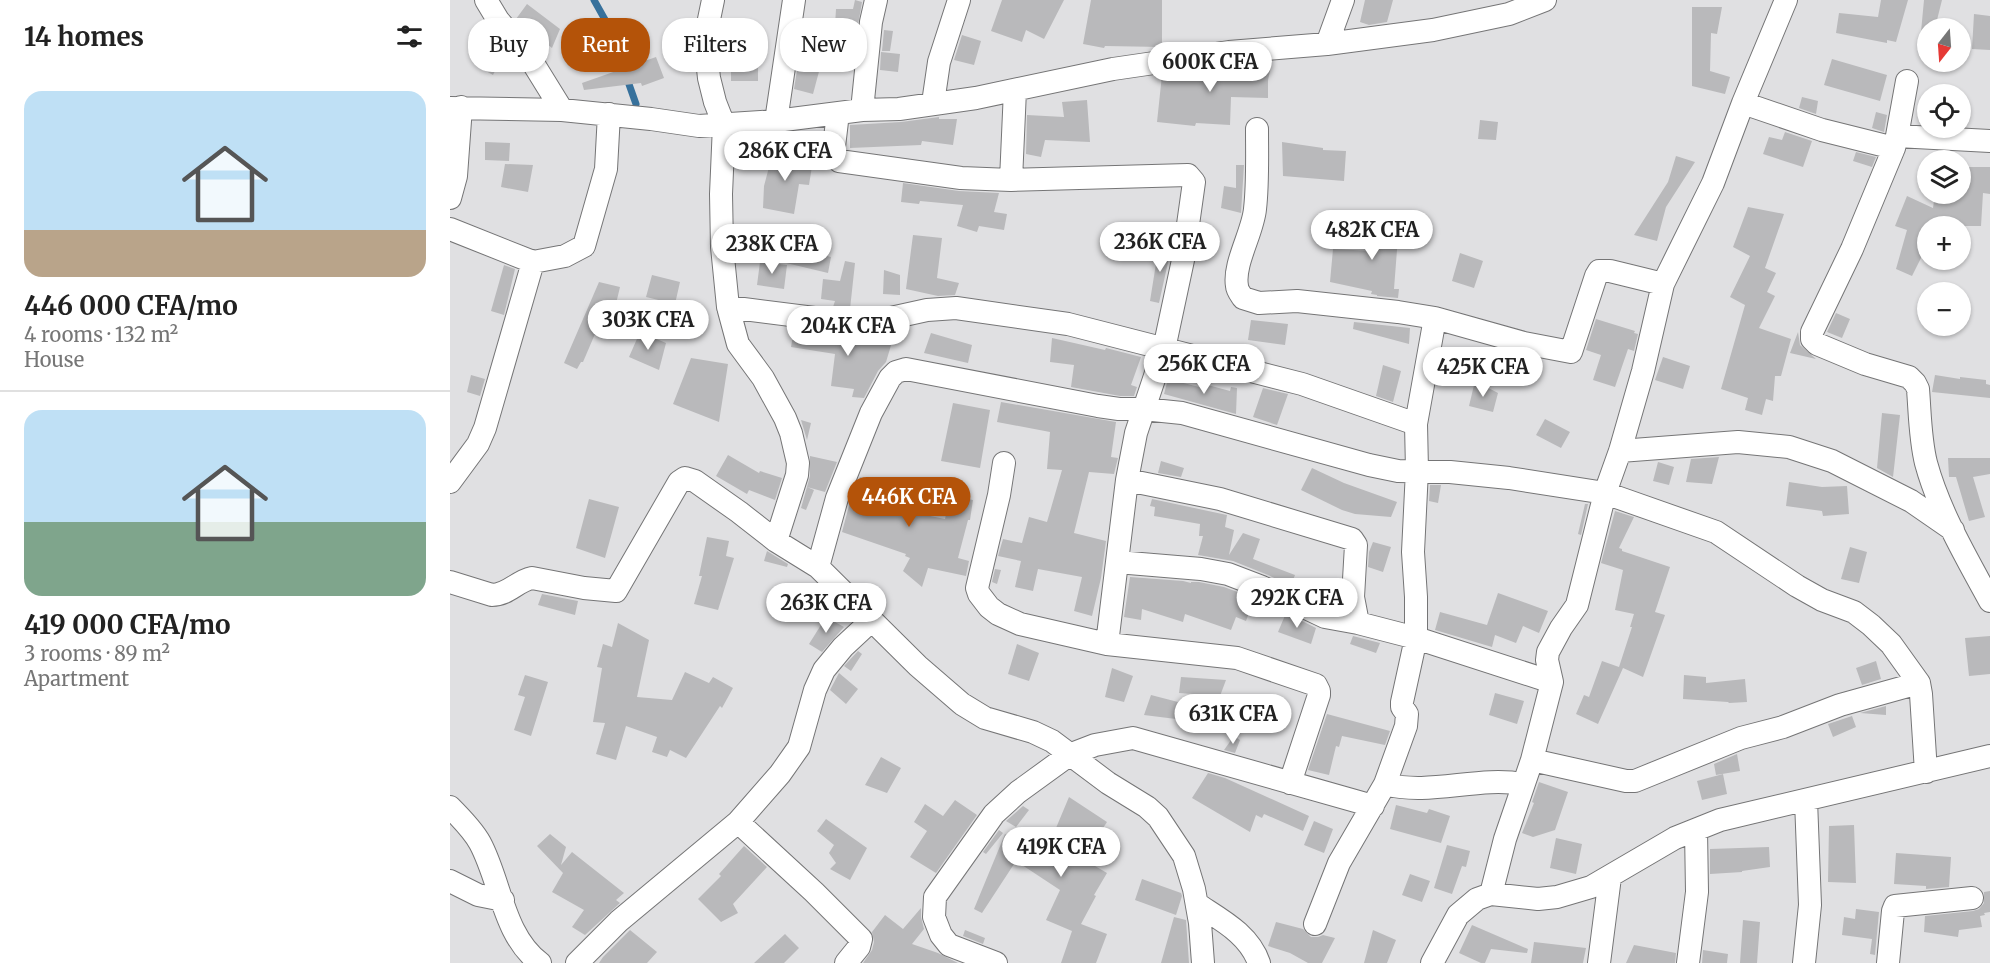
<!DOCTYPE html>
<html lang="en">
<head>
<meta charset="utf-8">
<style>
	:root { --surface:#fff; --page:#f6f6f6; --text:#222; --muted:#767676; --line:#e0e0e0; --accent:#b45309 }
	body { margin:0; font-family:Merriweather,serif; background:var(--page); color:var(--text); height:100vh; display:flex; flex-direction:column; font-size:22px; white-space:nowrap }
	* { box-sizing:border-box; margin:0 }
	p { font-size:20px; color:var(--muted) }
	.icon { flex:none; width:33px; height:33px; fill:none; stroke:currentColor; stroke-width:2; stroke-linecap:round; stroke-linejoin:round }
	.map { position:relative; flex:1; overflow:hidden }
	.panel { display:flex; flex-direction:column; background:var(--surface); width:450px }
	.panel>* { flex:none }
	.banner { position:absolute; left:18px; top:18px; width:570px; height:54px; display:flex; gap:12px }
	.needle { width:39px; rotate:197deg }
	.fabs { position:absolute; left:1467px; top:18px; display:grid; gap:12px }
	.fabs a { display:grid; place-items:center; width:54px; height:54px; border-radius:50%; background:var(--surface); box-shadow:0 2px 4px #0004; font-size:30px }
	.price { position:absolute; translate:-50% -51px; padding:0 14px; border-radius:21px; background:#fff; color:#222; font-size:20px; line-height:39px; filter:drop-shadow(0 2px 3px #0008) }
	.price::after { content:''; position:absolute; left:50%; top:36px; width:18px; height:14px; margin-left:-9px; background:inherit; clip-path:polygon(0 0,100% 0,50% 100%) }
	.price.on { background:var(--accent); color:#fff }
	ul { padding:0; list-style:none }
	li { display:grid; align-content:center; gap:12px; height:318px; padding:0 24px }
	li+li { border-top:2px solid var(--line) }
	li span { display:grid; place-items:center; height:186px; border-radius:18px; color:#555 }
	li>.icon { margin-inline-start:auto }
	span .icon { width:108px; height:108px; fill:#fffc; stroke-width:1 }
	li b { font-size:26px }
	h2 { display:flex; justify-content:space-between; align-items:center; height:72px; padding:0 24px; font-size:26px }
	.chip { padding:0 21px; border-radius:24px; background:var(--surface); box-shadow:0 2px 4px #0004; font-size:21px; line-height:54px }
	.chip.on { background:var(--accent); color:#fff }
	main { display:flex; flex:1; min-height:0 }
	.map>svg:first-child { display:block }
</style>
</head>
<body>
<main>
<section class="panel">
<h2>14 homes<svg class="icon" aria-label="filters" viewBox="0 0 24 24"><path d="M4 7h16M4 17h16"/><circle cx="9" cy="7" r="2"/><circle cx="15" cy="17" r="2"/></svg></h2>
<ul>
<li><span style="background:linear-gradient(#bfe0f5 75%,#b9a48a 0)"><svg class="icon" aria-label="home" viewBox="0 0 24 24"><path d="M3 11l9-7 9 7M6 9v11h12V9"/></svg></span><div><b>446 000 CFA/mo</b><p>4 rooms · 132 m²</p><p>House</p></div></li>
<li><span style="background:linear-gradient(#bfe0f5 60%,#7fa58c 0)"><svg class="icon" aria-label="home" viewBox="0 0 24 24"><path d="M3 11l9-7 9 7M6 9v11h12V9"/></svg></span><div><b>419 000 CFA/mo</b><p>3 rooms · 89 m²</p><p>Apartment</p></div></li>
</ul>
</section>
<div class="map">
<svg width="1540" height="963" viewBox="0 0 1540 963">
	<rect width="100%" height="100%" fill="#e0e0e2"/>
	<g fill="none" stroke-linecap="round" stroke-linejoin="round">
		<path stroke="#37719c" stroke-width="7" d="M144,0L158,25L186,104"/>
	</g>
	<path fill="#b9b9bb" d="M405,0L412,2L405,43L384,41L386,9H403Z
		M552,0H614L594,39L576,30L572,42L541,31Z
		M641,0H712V47L655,46L654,48L633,44Z
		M915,0H943L937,22L919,25L910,22Z
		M1431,0H1458L1446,42L1437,40V43L1386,33L1389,13L1428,17Z
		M1474,0H1492L1485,28H1478V54L1469,53Z
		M77,4L110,29L102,48L66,19Z
		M1242,7H1272L1267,34L1261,33L1260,71L1280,77L1275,94L1242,86Z
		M1524,14L1540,16V50L1522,49Z
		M434,30L443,31L440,51H432Z
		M512,35L531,41L524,65L504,60Z
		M35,46L53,55L43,75L25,65Z
		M431,52L450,54L448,72L430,70Z
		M206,57L214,78L192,86L191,83L134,90L132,83Z
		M1382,59L1437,75L1430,101L1374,85Z
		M822,62L818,80V98L781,97L780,125L746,123L745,126L707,122L712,75L781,65L802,67V64Z
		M281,64H308V81H281Z
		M348,64H371L363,94L344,89Z
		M1352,97L1368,101L1366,114L1349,108Z
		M637,100L640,142L595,140L591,157L576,154L577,115L614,117L612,102Z
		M1426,112L1437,115L1434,132L1422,128Z
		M489,117V119H507L503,145L472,141L471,145L400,148V125L451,122Z
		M1030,120L1048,122L1046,140L1028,139Z
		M1335,132L1362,141L1353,167L1313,154L1319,137L1332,140Z
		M35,142L60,143L59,161L35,160Z
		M832,142L873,148V150L896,151L894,181L833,176Z
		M323,152L363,160L359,185L349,184L344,214L313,208L314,186Z
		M1406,152L1426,157L1422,167L1403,161Z
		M1226,156L1245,162L1216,207L1207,241L1184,235L1218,182Z
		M55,164L83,165L78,192L51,187Z
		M786,165H794L791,213L771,208L774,186L786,188Z
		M1516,167H1540V194L1533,193L1531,226H1478V244L1462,276L1446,269L1457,230L1445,226L1457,196L1483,208L1485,194H1510V187H1516Z
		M453,183L509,191L549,193L544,212L557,214L554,230L529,226L527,232L507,226L513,205L470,201L469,204L451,202Z
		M1298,207L1334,214L1315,268L1326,273L1317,292L1325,296L1309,328L1341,339L1331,376H1325L1323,401L1316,399L1312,415L1295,410L1298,398L1271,389L1295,305L1280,297L1300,256L1283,247Z
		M928,213L953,214L952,237H948L944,289H949L948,298L927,296V295L921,294L922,291L880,282L883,249L923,251L924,243H927Z
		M463,235L492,238L487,278L509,283L505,295L488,296L456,289Z
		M709,245L721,249L709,303L700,301Z
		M333,246L361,249V252L381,257L378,273L332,262Z
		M1010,253L1033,261L1024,288L1002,281Z
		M395,261L405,263L400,309L383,307L385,301L371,299L373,279L390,281Z
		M310,262L337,265L334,289L307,285Z
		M54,265L65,269L54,315L41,311Z
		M434,270L450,275V295L433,294Z
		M202,275L230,282L225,304L196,297Z
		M149,282L170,287L165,308L157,306L133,362H131L127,369L114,363Z
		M1386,313L1400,319L1392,338L1377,332Z
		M1146,319L1185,331L1184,333L1188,334L1184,351L1178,349L1165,387L1143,380L1151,355L1136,350Z
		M801,320L838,324L835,345L798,340Z
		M904,322L960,328L959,344L903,329Z
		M344,329L376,335V333L402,336H421L442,342L436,362L428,371L414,398L402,397L404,389L381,386L385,354L341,347Z
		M190,332L216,343L209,370L179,357Z
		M1348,332L1350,345L1366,359L1340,353Z
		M481,333L522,345L518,363L474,353Z
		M602,338L655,350L656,348L691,357L681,385L687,387L684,396H670L621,387L624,365L600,362Z
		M1213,357L1240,366L1233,389L1205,380Z
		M241,358L278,364L269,422L223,404Z
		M933,365L951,371L943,402L926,396Z
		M21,375L35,379L30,396L17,392Z
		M1485,375L1510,379V377L1536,380V384L1540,385V398L1482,392Z
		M718,379L753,388L754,384L780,391L781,387L787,388L786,414L714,394Z
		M1025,381L1048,393L1043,412L1019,406Z
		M813,388L838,394L827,425L803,417Z
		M551,402L666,422L661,457L668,458L664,474L639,472L624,533L656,541L651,578L642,616L624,611L632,577L588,569L583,591L565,587L571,561L548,556L553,539L572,543L579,517L597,522L612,470L597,469L600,432L547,422Z
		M503,403L540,410L530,468L491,461Z
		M1432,413L1450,415L1443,477L1427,468Z
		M1095,419L1120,432L1111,448L1086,435Z
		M351,420L361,423L357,440Z
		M278,455L309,473L310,471L332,478L325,500L299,490L297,494L266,476Z
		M360,456L387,462L375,492L357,487L360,476Z
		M1269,457L1262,484L1236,482L1241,459Z
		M1498,458H1540V474L1523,477L1535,517L1519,521L1506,477H1499Z
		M711,461L734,468L731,477L708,473Z
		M1208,462L1224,467L1219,485L1203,481Z
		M862,468L894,483L947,502L941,517L905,514L892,510L851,490Z
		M410,477L438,487L441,478L464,486L455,511L495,519L500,496L523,500L520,520H518L508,558L519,561L516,576L478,568L472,587L453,571L460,558L455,556L456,554L392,532L400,502Z
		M1339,482L1372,487L1397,486L1399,514L1373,516L1372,511L1336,506Z
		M980,485H991L988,503L979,501Z
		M357,487L364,490L356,510L351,508Z
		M139,499L169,507L155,558L126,548Z
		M702,499L777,515L775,527L784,530L779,555L793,533L810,539L803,559L845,575L843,580L880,590L876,602L818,575L783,561L748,555L753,536H749L750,524L704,516L705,507L700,506Z
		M1135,504H1138L1131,535L1128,534Z
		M1165,511L1184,517L1169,548L1172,549V551L1220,567L1205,612L1215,615L1193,677L1173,668L1148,724L1126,714L1134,695L1139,697L1152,661L1169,667L1182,627H1180L1184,614L1165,610L1173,570L1151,563Z
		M257,537L279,541L276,556L284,558L268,610L244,604L252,576H249Z
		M923,542L941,547L933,572L918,567L919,552Z
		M1400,547L1417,552L1409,583L1391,579Z
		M317,551L338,564L337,567L314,561Z
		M545,569L551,570L547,584L542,582Z
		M680,577L733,581L741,583V582H749L774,587L804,598L796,621L786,617L781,630L735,614L733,622L692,609L691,620L674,617Z
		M1048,593L1098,611L1089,633L1073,626L1066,643L1045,635L1042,647L985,630L990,612L1037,625Z
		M92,594L128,601L125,615L88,605Z
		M836,613L866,628L861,644L828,632Z
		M376,617L394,627L372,652L359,644Z
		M168,623L199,640L187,697L222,700L235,672L259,683L263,677L283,688L272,708L270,706L236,758L220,750L217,757L202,752L207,737L176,726L166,760L146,754L155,723L143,722L152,668L147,667L153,644L162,647Z
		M903,636L930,643L926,653L900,644Z
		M1540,636V674L1519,676L1515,638Z
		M567,644L589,653L579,681L558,674Z
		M408,651L412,654L401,671L394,666Z
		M1426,661L1431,679L1412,685L1406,668Z
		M662,668L683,676L674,702L655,697Z
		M389,673L408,689L396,704L380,690Z
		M75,675L98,682L81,736L64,730L75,697L68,695Z
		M1234,675L1256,677V683L1295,679L1297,702L1279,703L1278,702L1233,699Z
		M731,677L776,680L770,696L729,693Z
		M1045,693L1074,701L1067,724L1039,715Z
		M701,695L728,702L726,719L694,715Z
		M1436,706V715L1410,713Z
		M877,714L940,731L935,745L892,736L889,747L886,746L879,775L858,770Z
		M1402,716L1406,727L1383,737L1378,724Z
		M784,736L790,740L785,753L774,750Z
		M1287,754L1290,771L1266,775L1264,764Z
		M431,757L451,768L437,793L415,785Z
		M758,773L775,778L859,816L853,831L814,814L812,818L806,815L800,832L742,798Z
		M1273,774L1277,794L1252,800L1247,781Z
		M1089,782L1118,792L1105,830L1083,837L1072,833L1084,803L1082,802Z
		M619,797L657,822L633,859L657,873L644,895L646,896L631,924L657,934L646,963H611L622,931L596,920L610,890L566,861L532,913L524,909L555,834L593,859Z
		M505,800L527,815L486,873L460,857L477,831L464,822L475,804L493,816Z
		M946,805L977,813L979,809L1000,816L991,843L940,829Z
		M573,806L579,810L566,827L556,821Z
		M376,819L417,848L400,880L380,869L386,863L379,853L384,845L367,831Z
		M864,821L883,829L874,853L854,845Z
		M1404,825L1406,883L1378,882L1379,826Z
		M549,830L553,833L536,854L533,852Z
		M100,834L116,847L111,865L122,852L174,893L166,900L170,903L135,935L122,927L134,910L102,892L113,873L87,846Z
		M1106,838L1132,844L1126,874L1100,868Z
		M997,845L1020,851L1016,867L1012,866L1002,894L984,888Z
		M294,846L317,867L283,904L288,913L271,922L248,899L271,876L269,874Z
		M1319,847L1320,867L1292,871V872L1260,874V849Z
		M1446,853L1501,857L1499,887L1476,889V886L1444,884Z
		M960,874L980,881L972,902L952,895Z
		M692,879L731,893L732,896L726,915L685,900Z
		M1540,891V912L1534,913L1535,915L1530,916L1532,927L1509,930L1508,937L1474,932L1475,916L1523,911L1529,909L1534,903V892Z
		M471,908V917L474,929L462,944L488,953L508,963H413L422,950L424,942L422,932L435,915L453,929Z
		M1406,909L1429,912L1425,955L1420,954L1422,939L1392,935L1394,917L1405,919Z
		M724,917L736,920L739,963H711Z
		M1293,920L1310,922L1307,963H1290Z
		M826,922L853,929L861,937H868L873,935L885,938L872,963H858L840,953L818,946Z
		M1022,925L1078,949L1077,953L1041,949L1035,963H1031L1009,953Z
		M180,930L207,952L197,963H149L153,957Z
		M515,930L535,938L533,944L513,936Z
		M923,930L946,940L937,963H914Z
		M335,934L349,948L334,963H304Z
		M1084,942L1136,948L1133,963H1081Z
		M1184,945L1226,953L1225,963H1176Z
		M1253,950L1278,954L1277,963H1252Z"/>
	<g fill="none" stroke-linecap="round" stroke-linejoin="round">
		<g stroke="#757576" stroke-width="24">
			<path id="street" d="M36,0L48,20L78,55L112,110
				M263,0L257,29L256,50L259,78L265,102L274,125L271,194L272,247L278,307L288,344L313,378L335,418L341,433L348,463L347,475L326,541L368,567L468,666L512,704L535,718L583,732L602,741L658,783L697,807L708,817L734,856L744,889L750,923L753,963
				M877,44L893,0
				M565,90L561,180L738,175L744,182L733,260L714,349L686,433L677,480L657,644
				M483,103L489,62L509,0
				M1293,103L1372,130L1444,148L1447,136L1540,141
				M0,108L112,110L201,119L249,126L326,121L412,110L449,109L526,98L663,69L779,52L877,44L983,30L1059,14L1095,0
				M412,110L421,22L426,0
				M388,113L383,155L389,161L511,178L561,180
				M326,121L344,0
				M807,129C807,156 808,183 805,209C803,232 783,264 787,286C787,290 791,295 793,298L809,303L847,301L948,312L985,318L966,424
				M1447,136L1457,81
				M1444,148L1402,249L1362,332V339L1367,344L1415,364L1459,377L1465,383L1468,389C1470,414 1470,439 1476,463C1489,511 1516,557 1540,601
				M0,198L6,176L11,107
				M0,229L83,262L35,428L28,444L0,482
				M83,262L115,256L134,246L156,169L159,114
				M278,307L404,323H418L477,310L506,308L618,324L852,384L966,424L967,470L963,552L966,597V638L952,702V707L957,714L956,726L935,784L889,863L865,924
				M985,318L1074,343L1121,352L1146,276L1149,271H1160L1213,284L1263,183L1293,103L1336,0
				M1170,451L1288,442L1339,447L1382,461L1461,501L1503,530
				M554,463L549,495L527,588L529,594L539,607L548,614L570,624L657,644L787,658L866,685L869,691V695L840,783
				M677,480L770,499L902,539L906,545L903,597L908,623
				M667,562L751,569L778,574L812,587L875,617L908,623L966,638L1102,682L1082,760L1055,839L1041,894
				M368,567L387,498L421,413L440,378L446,372L456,369L648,406L669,409H693L732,413L919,465L948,471L1000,472L1059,478L1155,493L1266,532L1347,586L1372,600L1404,612L1421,625L1441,644L1469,683
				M0,582L42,595C58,595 67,581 82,578L134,588L166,591L229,482L235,478L245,481L289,512L326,541
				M1102,682L1097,660L1098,652L1111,628L1127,605L1155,493L1170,451L1193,371L1213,284
				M1082,760L1176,781H1185L1291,738L1333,727L1390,705L1469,683L1471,694L1476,772
				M935,784C980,796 1027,776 1073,784
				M0,807C10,817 23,830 30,843C51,882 53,935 90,963
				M288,822L364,892L411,939L409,947L396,963
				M0,881L28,895L53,900
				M747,904C771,920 799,934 809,963
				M127,963L169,921L288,822L330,774L349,747L365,690L374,670L393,647L421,621
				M546,963L499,945L491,935L484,917L485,897L544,814L568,792L619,755L645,745L683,738L923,806
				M982,963L1008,915L1027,899L1041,894L1088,899L1107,897L1141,887L1225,838L1270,820L1540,756
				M1149,963L1160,877
				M1238,963L1247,892L1246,830
				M1354,963L1360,905L1356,800
				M1438,963L1443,911L1445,906L1522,898"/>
		</g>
		<use href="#street" stroke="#fff" stroke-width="22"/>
	</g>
</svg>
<div class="fabs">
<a><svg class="needle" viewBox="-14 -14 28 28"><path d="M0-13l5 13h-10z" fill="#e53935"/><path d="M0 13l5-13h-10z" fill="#767676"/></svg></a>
<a><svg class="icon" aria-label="locate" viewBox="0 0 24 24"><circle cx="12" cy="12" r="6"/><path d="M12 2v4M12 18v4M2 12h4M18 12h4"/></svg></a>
<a><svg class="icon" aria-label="layers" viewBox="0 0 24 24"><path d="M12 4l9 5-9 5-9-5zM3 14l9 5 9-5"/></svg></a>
<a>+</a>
<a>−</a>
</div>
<b class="price" style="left:760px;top:93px">600K CFA</b>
<b class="price" style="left:335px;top:182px">286K CFA</b>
<b class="price" style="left:922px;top:261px">482K CFA</b>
<b class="price" style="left:710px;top:273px">236K CFA</b>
<b class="price" style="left:322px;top:275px">238K CFA</b>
<b class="price" style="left:198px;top:351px">303K CFA</b>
<b class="price" style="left:398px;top:357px">204K CFA</b>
<b class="price" style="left:754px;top:395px">256K CFA</b>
<b class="price" style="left:1033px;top:398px">425K CFA</b>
<b class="price on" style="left:459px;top:528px">446K CFA</b>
<b class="price" style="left:847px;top:629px">292K CFA</b>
<b class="price" style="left:376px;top:634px">263K CFA</b>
<b class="price" style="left:783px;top:745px">631K CFA</b>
<b class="price" style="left:611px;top:878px">419K CFA</b>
<div class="banner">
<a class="chip">Buy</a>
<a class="chip on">Rent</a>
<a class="chip">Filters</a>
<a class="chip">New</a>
</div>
</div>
</main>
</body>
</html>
